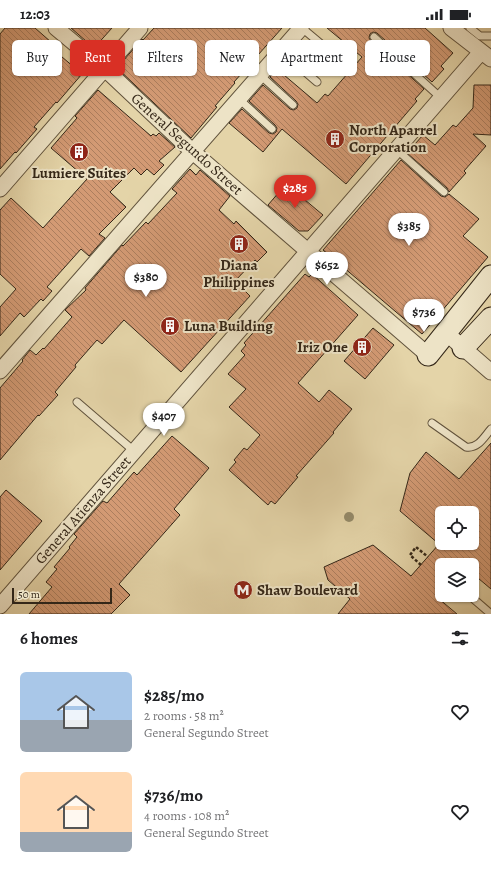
<!DOCTYPE html>
<html lang="en">
<head>
<meta charset="utf-8">
<style>
	:root { --surface:#fff; --page:#f2f2f2; --text:#202124; --muted:#757577; --accent:#d93025 }
	body { margin:0; font-family:Alegreya,serif; background:var(--page); color:var(--text); height:100vh; display:flex; flex-direction:column; font-size:15px; white-space:nowrap }
	* { box-sizing:border-box; margin:0 }
	p { font-size:13px; color:var(--muted) }
	.icon { flex:none; width:22px; height:22px; fill:none; stroke:currentColor; stroke-width:2; stroke-linecap:round; stroke-linejoin:round }
	.map { position:relative; height:586px; overflow:hidden }
	.details { display:flex; flex-direction:column; background:var(--surface); flex:1 }
	.details>* { flex:none }
	.guide { position:absolute; left:12px; top:12px; width:467px; height:36px; display:flex; gap:8px }
	.controls { position:absolute; left:435px; top:478px; display:grid; gap:8px }
	.controls a { display:grid; place-items:center; width:44px; height:44px; border-radius:6px; background:var(--surface); box-shadow:0 1px 3px #0004; font-size:20px }
	.scale { position:absolute; left:12px; bottom:10px; width:100px; box-sizing:border-box; padding-left:4px; border:2px solid #342718; border-top:0; font-size:11px; line-height:14px; white-space:nowrap; color:#342718; -webkit-text-stroke:3px #ede3c6; paint-order:stroke }
	.price { position:absolute; translate:-50% -34px; padding:0 9px; border-radius:14px; background:#fff; color:#222; font-size:13px; line-height:26px; filter:drop-shadow(0 1px 2px #0008) }
	.price::after { content:''; position:absolute; left:50%; top:24px; width:12px; height:9px; margin-left:-6px; background:inherit; clip-path:polygon(0 0,100% 0,50% 100%) }
	.price.active { background:var(--accent); color:#fff }
	ul { padding:0; list-style:none }
	li { display:flex; align-items:center; gap:12px; height:100px; padding:0 20px }
	li span { display:grid; place-items:center; flex:none; width:112px; height:80px; border-radius:6px; color:#555 }
	li>.icon { margin-inline-start:auto }
	span .icon { width:48px; height:48px; fill:#fffc; stroke-width:1 }
	li b { font-size:17px }
	h2 { display:flex; justify-content:space-between; align-items:center; height:48px; padding:0 20px; font-size:17px }
	.tag { padding:0 14px; border-radius:6px; background:var(--surface); box-shadow:0 1px 3px #0004; font-size:14px; line-height:36px }
	.tag.active { background:var(--accent); color:#fff }
	.status { display:flex; justify-content:space-between; align-items:center; height:28px; padding:0 20px; background:var(--surface); direction:ltr }
	.status svg { height:11px; fill:currentColor }
	.map>svg:first-child { display:block }
</style>
</head>
<body>
<div class="status"><b>12:03</b><svg viewBox="0 0 49 12"><path d="M0 12V9h3v3zM5 12V6h3v6zM10 12V3h3v9zM15 12V0h3v12zM26 1h20v11H26zM47 4h2v5h-2z"/></svg></div>
<div class="map">
<svg width="491" height="586" viewBox="0 0 491 586">
	<defs>
		<pattern id="building-back-hatch" width="6" height="6" patternUnits="userSpaceOnUse"><rect width="6" height="6" fill="#d39a74"/><path d="M-1 5l2 2M0 0l6 6M5-1l2 2" fill="none" stroke="#ac7e5e"/></pattern>
	</defs>
	<rect width="100%" height="100%" fill="#e4d4a8"/>
	<filter id="stains"><feTurbulence type="fractalNoise" baseFrequency=".005" numOctaves="4"/><feColorMatrix values="0 0 0 0 .2 0 0 0 0 .09 0 0 0 0 .02 0 0 0 .5 -.17"/></filter>
	<radialGradient id="worn" r=".72"><stop offset=".6" stop-color="#630" stop-opacity="0"/><stop offset="1" stop-color="#630" stop-opacity=".3"/></radialGradient>
	<path fill="url(#building-back-hatch)" stroke="#342718" fill-rule="evenodd" d="M5,0H35L51,14L48,17L82,46L57,75L56,74L34,99L37,101L16,125L15,124L0,141V6Z
		M71,0H112L94,20Z
		M154,0H282L234,54L235,55L215,78L217,79L191,110L117,40L142,11L143,12Z
		M327,0H425L453,25L441,38L444,41L432,54L377,5L373,4L370,6L369,10L371,13L424,61L415,71L417,73L346,156L282,101L263,124L229,95L242,81L269,105L273,106L276,104L277,100L275,97L249,73L263,57L290,81L294,82L297,80L298,76L296,73L270,49L277,41L317,75L325,66L328,68L362,29Z
		M474,57H491V107L473,106L486,118L464,143L466,145L449,164L447,160L407,125L423,107L435,117L453,97L456,99L473,80Z
		M98,62L151,108L153,106L156,108L159,105L175,119L159,133L164,137L154,147L147,141L141,147L134,140L110,164L126,179L99,206L105,210L89,228L81,221L47,259L52,263L43,273L41,271L24,289L20,285L0,308V279L16,261L0,246V182L11,170L43,200L87,151L51,120L77,90L75,88Z
		M401,132L441,168L445,169L449,166L479,191L463,208L488,229L422,306L323,222Z
		M190,141L196,147L200,142L230,168L219,182L234,196L236,193L267,224L257,234L255,232L235,253L250,268L181,344L124,292L102,316L97,312L75,337L76,339L55,364L58,367L39,388L38,387L0,432V360L23,333L22,332L30,322L36,327L43,320L44,321L72,289L65,282L86,262L85,260L122,217L123,218L146,194L148,196L177,165L172,161Z
		M286,156L323,187L308,203H299L268,177Z
		M305,246L309,249L312,246L358,287L298,355L319,374L329,362L352,381L333,404L334,405L296,448L298,449L275,476L271,473L268,477L229,442L236,434L234,432L244,420L247,422L260,407L229,379L246,361L228,346L245,327L241,323L246,317L244,315Z
		M373,300L394,317L365,351L344,333Z
		M172,408L209,440L174,481L180,487L119,556L130,567L111,586H29L52,559L46,554L57,541L54,539L70,520L69,519L77,509L74,506L103,473L107,475L134,444L137,447Z
		M491,415V561L472,545V537H442V565L438,570L457,586H338L350,571L328,552L324,539L373,517L411,548L439,516L400,483L410,445L426,424L459,451ZM442,485H472V515H442Z
		M6,462L42,493L0,542V469Z"/>
	<g fill="none" stroke-linecap="round" stroke-linejoin="round">
		<g stroke="#60523c" stroke-width="9">
			<path id="service" d="M302,0L339,31
				M470,0L480,8H491
				M374,9L441,70
				M281,23L317,54
				M260,47L293,77
				M239,71L272,101
				M396,121L444,164
				M77,374L134,423
				M432,395L466,419C478,421 484,409 491,401
				M469,567L491,586"/>
		</g>
		<g stroke="#60523c" stroke-width="17">
			<path id="minor" d="M56,0L104,40L193,124L428,327
				M451,0L491,31
				M0,161L140,0
				M445,304L491,344
				M0,343L301,0
				M0,578L481,24"/>
		</g>
		<g stroke="#342718" stroke-width="23">
			<path id="secondary" d="M463,320L491,290
				M428,327L491,248"/>
		</g>
		<path stroke="#342718" stroke-width="2.5" stroke-dasharray="3 2" stroke-linecap="butt" d="M421,537L410,527L416,519L428,529"/>
		<use href="#service" stroke="#ede3c6" stroke-width="7"/>
		<use href="#minor" stroke="#ede3c6" stroke-width="15"/>
		<use href="#secondary" stroke="#ede3c6" stroke-width="21"/>
	</g>
	<circle fill="#948a69" cx="349" cy="489" r="5"/>
	<defs>
		<g id="building-disc" transform="scale(1)"><circle r="9.5" fill="#8f2418" stroke="#ede3c6"/><path d="M-4-6H4V6H1V3H-1V6H-4ZM-2.5-4.3h1.7v1.8h-1.7ZM.8-4.3h1.7v1.8H.8ZM-2.5-1h1.7V.8h-1.7ZM.8-1h1.7V.8H.8Z" fill="#fff"/></g>
		<g id="metro-disc" transform="scale(1)"><circle r="9.5" fill="#8f2418" stroke="#ede3c6"/><path d="M-5.5 5V-5H-3L0 0L3-5H5.5V5H3V-.5L0 4L-3-.5V5Z" fill="#fff"/></g>
	</defs>
	<g fill-rule="evenodd">
		<use href="#building-disc" x="335" y="111"/>
		<use href="#building-disc" x="79" y="124"/>
		<use href="#building-disc" x="239" y="216"/>
		<use href="#building-disc" x="170" y="298"/>
		<use href="#building-disc" x="362" y="319"/>
		<use href="#metro-disc" x="243" y="562"/>
	</g>
	<g text-anchor="middle" stroke-width="4" stroke-linejoin="round" paint-order="stroke">
		<g font-size="15" font-weight="bold" fill="#342718" stroke="#ede3c6" text-anchor="start">
			<text x="349" y="107">North Aparrel<tspan x="349" dy="17">Corporation</tspan></text>
			<text x="79" y="150" text-anchor="middle">Lumiere Suites</text>
			<text x="239" y="242" text-anchor="middle">Diana<tspan x="239" dy="17">Philippines</tspan></text>
			<text x="184" y="303">Luna Building</text>
			<text x="348" y="324" text-anchor="end">Iriz One</text>
			<text x="257" y="567">Shaw Boulevard</text>
		</g>
		<g font-size="15" fill="#342718" stroke="#ede3c6">
			<text transform="translate(187 116) rotate(42)" y="5">General Segundo Street</text>
			<text transform="translate(83 482) rotate(-49)" y="5">General Atienza Street</text>
		</g>
	</g>
	<rect width="100%" height="100%" filter="url(#stains)"/>
	<rect width="100%" height="100%" fill="url(#worn)"/>
</svg>
<div class="controls">
<a><svg class="icon" aria-label="locate" viewBox="0 0 24 24"><circle cx="12" cy="12" r="6"/><path d="M12 2v4M12 18v4M2 12h4M18 12h4"/></svg></a>
<a><svg class="icon" aria-label="layers" viewBox="0 0 24 24"><path d="M12 4l9 5-9 5-9-5zM3 14l9 5 9-5"/></svg></a>
</div>
<div class="scale">50 m</div>
<b class="price active" style="left:295px;top:181px">$285</b>
<b class="price" style="left:409px;top:219px">$385</b>
<b class="price" style="left:327px;top:258px">$652</b>
<b class="price" style="left:146px;top:270px">$380</b>
<b class="price" style="left:424px;top:305px">$736</b>
<b class="price" style="left:164px;top:409px">$407</b>
<div class="guide">
<a class="tag">Buy</a>
<a class="tag active">Rent</a>
<a class="tag">Filters</a>
<a class="tag">New</a>
<a class="tag">Apartment</a>
<a class="tag">House</a>
</div>
</div>
<section class="details">
<h2>6 homes<svg class="icon" aria-label="filters" viewBox="0 0 24 24"><path d="M4 7h16M4 17h16"/><circle cx="9" cy="7" r="2"/><circle cx="15" cy="17" r="2"/></svg></h2>
<ul>
<li><span style="background:linear-gradient(#a9c7e8 60%,#9aa5b1 0)"><svg class="icon" aria-label="home" viewBox="0 0 24 24"><path d="M3 11l9-7 9 7M6 9v11h12V9"/></svg></span><div><b>$285/mo</b><p>2 rooms · 58 m²</p><p>General Segundo Street</p></div><svg class="icon" aria-label="heart" viewBox="0 0 24 24"><path d="M12 20l-8-8c-3-5 5-10 8-4 3-6 11-1 8 4z"/></svg></li>
<li><span style="background:linear-gradient(#ffd9b3 75%,#9aa5b1 0)"><svg class="icon" aria-label="home" viewBox="0 0 24 24"><path d="M3 11l9-7 9 7M6 9v11h12V9"/></svg></span><div><b>$736/mo</b><p>4 rooms · 108 m²</p><p>General Segundo Street</p></div><svg class="icon" aria-label="heart" viewBox="0 0 24 24"><path d="M12 20l-8-8c-3-5 5-10 8-4 3-6 11-1 8 4z"/></svg></li>
</ul>
</section>
</body>
</html>
